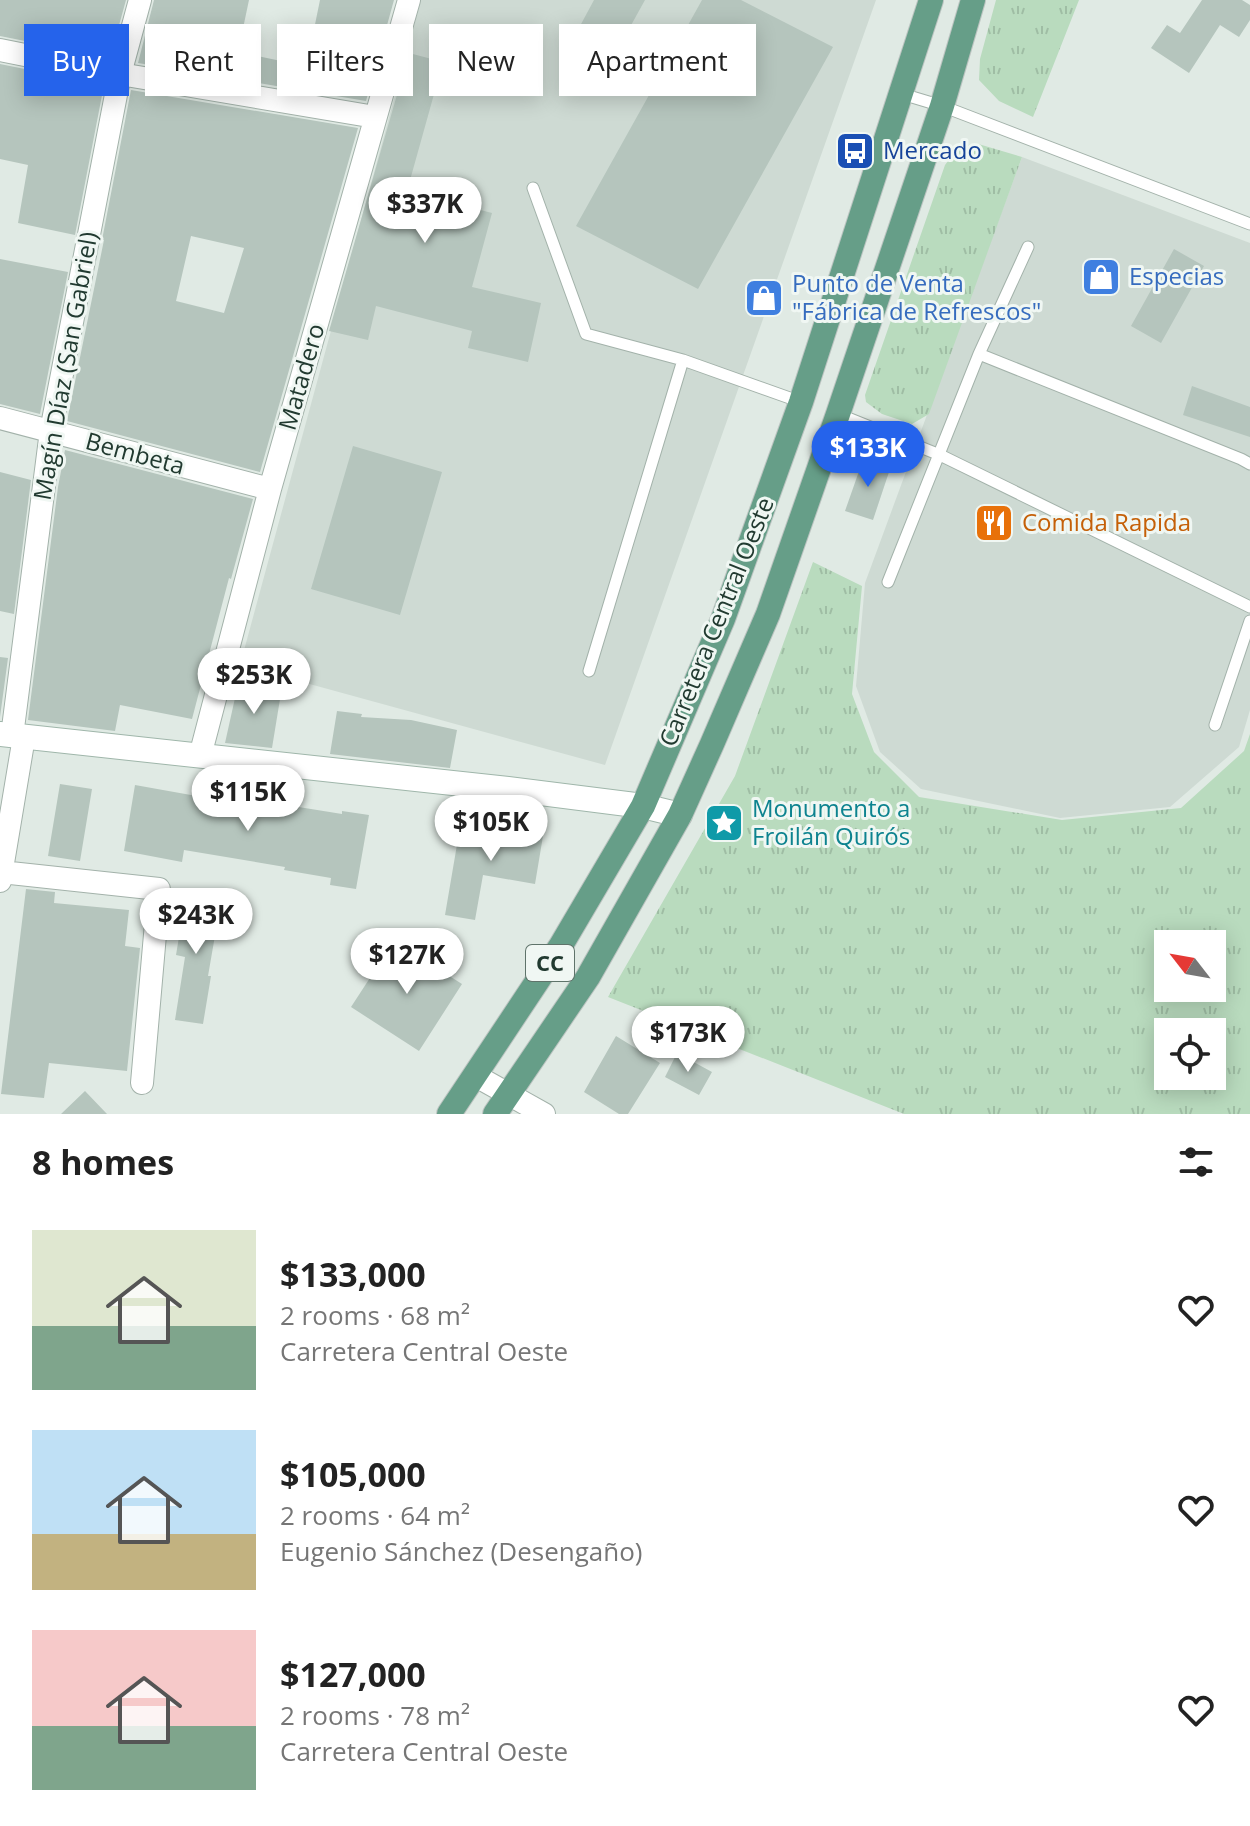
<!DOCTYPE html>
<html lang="en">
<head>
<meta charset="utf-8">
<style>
	:root { --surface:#fff; --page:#f2f2f2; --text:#222; --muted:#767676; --accent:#2563eb }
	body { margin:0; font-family:"Open Sans",sans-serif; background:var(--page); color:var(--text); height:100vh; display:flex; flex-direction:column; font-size:30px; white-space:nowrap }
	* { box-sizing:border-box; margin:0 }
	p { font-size:26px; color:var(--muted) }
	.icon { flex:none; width:44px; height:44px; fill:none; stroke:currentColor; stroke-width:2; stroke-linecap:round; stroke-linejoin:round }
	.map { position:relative; height:1114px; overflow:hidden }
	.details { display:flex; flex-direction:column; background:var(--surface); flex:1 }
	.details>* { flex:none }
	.hud { position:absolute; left:24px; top:24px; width:800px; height:72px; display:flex; gap:16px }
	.needle { width:52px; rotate:301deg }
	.tools { position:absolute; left:1154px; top:930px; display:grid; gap:16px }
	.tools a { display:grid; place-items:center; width:72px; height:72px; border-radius:0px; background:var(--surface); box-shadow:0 4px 20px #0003; font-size:40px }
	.price { position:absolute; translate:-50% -68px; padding:0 18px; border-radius:28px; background:#fff; color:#222; font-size:26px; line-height:52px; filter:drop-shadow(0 2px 4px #0008) }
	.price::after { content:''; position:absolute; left:50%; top:48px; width:24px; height:18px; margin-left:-12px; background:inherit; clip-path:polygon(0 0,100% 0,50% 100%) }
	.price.on { background:var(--accent); color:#fff }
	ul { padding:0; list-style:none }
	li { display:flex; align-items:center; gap:24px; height:200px; padding:0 32px }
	li span { display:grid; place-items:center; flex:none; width:224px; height:160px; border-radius:0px; color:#555 }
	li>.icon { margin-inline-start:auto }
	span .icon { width:96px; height:96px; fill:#fffc; stroke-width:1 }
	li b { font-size:34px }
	h2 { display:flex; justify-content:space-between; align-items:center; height:96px; padding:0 32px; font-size:34px }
	.tag { padding:0 28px; border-radius:0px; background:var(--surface); box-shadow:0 4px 20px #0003; font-size:28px; line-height:72px }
	.tag.on { background:var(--accent); color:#fff }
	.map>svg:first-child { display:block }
</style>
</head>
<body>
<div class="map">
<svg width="1250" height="1114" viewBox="0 0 1250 1114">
	<defs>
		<pattern id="grass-tufts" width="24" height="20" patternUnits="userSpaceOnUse" patternTransform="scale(2)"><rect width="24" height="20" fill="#b9dbbe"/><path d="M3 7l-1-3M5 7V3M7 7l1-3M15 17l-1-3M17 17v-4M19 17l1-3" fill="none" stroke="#9fbda4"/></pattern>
	</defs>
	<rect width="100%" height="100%" fill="#e0eae4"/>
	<path fill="#cedad3" d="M421,0H876L605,765L240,665Z
		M1022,157L1250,243V710L1239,747L1170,807L1060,818L921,789L880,752L856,686L865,583Z"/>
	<path fill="url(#grass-tufts)" fill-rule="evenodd" d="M996,0H1079L1033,117L999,101L979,80L980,59Z
		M975,143L1022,157L929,414L912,424L882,414L866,402L865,395L945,165L958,148Z
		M813,562L862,586L852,694L874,752L919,797L1062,820L1181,808L1244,751L1250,734V1114H904L608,997L735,776ZM1212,944V988H1168V944ZM1212,1032V1076H1168V1032Z"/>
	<path fill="#b5c5bd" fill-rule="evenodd" d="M0,0H126L110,58L0,36Z
		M154,0H249L238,52L295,64L301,37L312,39L320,0H394L366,101L138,63Z
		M594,0H645L619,47L580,26Z
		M702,0H741L833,47L698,289L576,226Z
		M1202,0H1242L1250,5V20L1239,37L1220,25L1189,73L1151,48L1167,25L1180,33Z
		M409,53L443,62L407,191L492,213L472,287L541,303L528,362L468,348L472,331L376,306L368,340L329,331Z
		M0,64L104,85L75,235L18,223L28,165L0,159Z
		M131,90L358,128L260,472L67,421L104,240H102ZM191,236L244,248L224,313L176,301Z
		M1174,249L1204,266L1161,343L1131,326Z
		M0,259L68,272L40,414L0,404Z
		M1192,386L1250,407V437L1183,415Z
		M353,446L442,472L400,615L311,589Z
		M65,450L253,499L231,579L229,578L192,719L120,705L115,731L28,720L58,487Z
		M864,457L891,466L873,520L845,511Z
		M0,472L31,480L14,614L0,611Z
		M0,657L8,658L0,717Z
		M239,680L281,693L272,748L225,743Z
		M337,711L362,714L361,717L411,720L457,730L450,768L330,754Z
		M60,784L92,789L80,861L48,856Z
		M135,785L202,797L203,795L246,802V796L280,802V804L342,814V811L369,815L356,889L330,885L331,878L284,870L285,867L184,850L182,862L124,851Z
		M503,823L544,830L535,884L483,875L475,920L445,915L460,827L501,833Z
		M26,889L55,892L54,903L129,910L125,946L140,948L127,1071L49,1063L44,1098L1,1094Z
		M186,895L221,901L208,976H211L203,1024L175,1020L185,957L176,955Z
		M394,941L462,984L419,1051L351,1007Z
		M616,1036L660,1063L628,1114H619L584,1092Z
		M677,1053L712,1072L699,1095L665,1077Z
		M85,1091L107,1114H61Z"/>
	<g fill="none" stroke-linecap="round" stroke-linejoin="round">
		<g stroke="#a3b2aa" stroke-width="13">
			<path id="lane" d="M902,94L942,106L1250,224
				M533,188L586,334L683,360L801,402
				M979,354L1028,247
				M838,414L940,455L1250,607
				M888,582L979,354L1241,459L1250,464
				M589,671L683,360
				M1215,725L1250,621"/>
		</g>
		<g stroke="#a3b2aa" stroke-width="24">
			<path id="street" d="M0,50L120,74L375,117
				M0,418L270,489
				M12,736L51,431L120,74L140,0
				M200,756L270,489L409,0
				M1,872L159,889L142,1083
				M0,881L24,737
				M476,1076L544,1114"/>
		</g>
		<g stroke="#9fb6aa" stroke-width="26">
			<path id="secondary" d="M0,734L508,789L643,806L680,815"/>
		</g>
		<g stroke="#bcc4c1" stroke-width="26">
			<path id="primary" d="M449,1114L560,947L643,806L723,619L801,402L931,0
				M495,1114L588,977L680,815L712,744L768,614L838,414L942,106L973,0"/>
		</g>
		<use href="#lane" stroke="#fff" stroke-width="11"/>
		<use href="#street" stroke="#fff" stroke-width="22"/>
		<use href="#secondary" stroke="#fff" stroke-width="24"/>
		<use href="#primary" stroke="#669e88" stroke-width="24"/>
	</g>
	<defs>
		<g id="bus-square" transform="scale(2)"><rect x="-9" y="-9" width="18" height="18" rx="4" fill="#1a4fb4" stroke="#f0f7f3"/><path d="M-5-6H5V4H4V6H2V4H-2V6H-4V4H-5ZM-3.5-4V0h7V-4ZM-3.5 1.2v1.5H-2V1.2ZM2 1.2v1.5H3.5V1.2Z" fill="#fff"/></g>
		<g id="shop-square" transform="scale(2)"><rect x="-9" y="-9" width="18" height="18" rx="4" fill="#3f7fe0" stroke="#f0f7f3"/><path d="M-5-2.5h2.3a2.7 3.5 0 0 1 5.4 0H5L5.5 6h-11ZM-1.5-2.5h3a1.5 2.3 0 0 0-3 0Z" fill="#fff"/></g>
		<g id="restaurant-square" transform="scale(2)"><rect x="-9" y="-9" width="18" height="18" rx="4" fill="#e8710a" stroke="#f0f7f3"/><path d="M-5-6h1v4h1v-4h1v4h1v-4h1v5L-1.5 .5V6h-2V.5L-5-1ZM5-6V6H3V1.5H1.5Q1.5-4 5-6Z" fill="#fff"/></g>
		<g id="sight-square" transform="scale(2)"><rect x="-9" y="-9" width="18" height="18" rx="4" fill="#0f9aa8" stroke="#f0f7f3"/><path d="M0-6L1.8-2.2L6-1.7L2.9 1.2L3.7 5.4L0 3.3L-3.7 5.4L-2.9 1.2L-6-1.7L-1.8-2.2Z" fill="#fff"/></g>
	</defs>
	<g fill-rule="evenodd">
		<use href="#bus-square" x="855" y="151"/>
		<use href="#shop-square" x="1101" y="277"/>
		<use href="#shop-square" x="764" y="298"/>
		<use href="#restaurant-square" x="994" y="523"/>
		<use href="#sight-square" x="724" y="823"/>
	</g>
	<g text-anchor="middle" stroke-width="6" stroke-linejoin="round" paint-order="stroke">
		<rect fill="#f0f7f3" stroke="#5f736a" stroke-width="2" x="526" y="945" width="48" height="36" rx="6"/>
		<g font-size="22" font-weight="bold" fill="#213a30">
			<text x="550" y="971">CC</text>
		</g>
		<g font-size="24" fill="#164399" stroke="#f0f7f3" text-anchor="start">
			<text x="883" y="159">Mercado</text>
		</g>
		<g font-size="24" fill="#366cbe" stroke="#f0f7f3" text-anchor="start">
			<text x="1129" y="285">Especias</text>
			<text x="792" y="292">Punto de Venta<tspan x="792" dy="28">"Fábrica de Refrescos"</tspan></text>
		</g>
		<g font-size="24" fill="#213a30" stroke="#f0f7f3">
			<text transform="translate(66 366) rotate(-80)" y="8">Magín Díaz (San Gabriel)</text>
			<text transform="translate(302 377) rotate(-74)" y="8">Matadero</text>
			<text transform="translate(135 454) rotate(15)" y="8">Bembeta</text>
			<text transform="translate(717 622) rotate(-68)" y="8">Carretera Central Oeste</text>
		</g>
		<g font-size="24" fill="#c56008" stroke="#f0f7f3" text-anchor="start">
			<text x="1022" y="531">Comida Rapida</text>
		</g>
		<g font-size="24" fill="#0d838f" stroke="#f0f7f3" text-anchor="start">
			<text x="752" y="817">Monumento a<tspan x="752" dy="28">Froilán Quirós</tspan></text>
		</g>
	</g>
</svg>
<div class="tools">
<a><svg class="needle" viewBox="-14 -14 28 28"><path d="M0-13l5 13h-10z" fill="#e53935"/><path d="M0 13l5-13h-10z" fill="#767676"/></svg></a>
<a><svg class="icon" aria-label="locate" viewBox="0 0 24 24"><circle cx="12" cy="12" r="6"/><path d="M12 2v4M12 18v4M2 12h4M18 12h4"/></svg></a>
</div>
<b class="price" style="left:425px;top:245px">$337K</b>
<b class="price on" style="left:868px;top:489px">$133K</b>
<b class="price" style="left:254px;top:716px">$253K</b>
<b class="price" style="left:248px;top:833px">$115K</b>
<b class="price" style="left:491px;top:863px">$105K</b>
<b class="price" style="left:196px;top:956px">$243K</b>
<b class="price" style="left:407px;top:996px">$127K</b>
<b class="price" style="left:688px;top:1074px">$173K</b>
<div class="hud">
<a class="tag on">Buy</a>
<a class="tag">Rent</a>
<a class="tag">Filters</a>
<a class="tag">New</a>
<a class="tag">Apartment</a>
</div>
</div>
<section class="details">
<h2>8 homes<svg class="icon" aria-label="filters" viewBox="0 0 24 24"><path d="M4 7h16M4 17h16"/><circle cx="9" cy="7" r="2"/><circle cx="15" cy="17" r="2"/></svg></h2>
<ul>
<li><span style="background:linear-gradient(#dfe7d0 60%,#7fa58c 0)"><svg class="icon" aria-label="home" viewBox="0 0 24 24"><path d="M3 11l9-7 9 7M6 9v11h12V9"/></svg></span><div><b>$133,000</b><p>2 rooms · 68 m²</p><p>Carretera Central Oeste</p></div><svg class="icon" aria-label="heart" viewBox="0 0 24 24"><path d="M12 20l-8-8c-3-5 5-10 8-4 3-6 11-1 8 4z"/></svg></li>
<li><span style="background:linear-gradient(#bfe0f5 65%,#c2b280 0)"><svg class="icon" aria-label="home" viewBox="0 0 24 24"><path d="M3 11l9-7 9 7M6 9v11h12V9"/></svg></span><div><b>$105,000</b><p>2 rooms · 64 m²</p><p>Eugenio Sánchez (Desengaño)</p></div><svg class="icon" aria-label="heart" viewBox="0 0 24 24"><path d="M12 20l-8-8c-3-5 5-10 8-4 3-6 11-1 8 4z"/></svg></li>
<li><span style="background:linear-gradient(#f6c9c9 60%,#7fa58c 0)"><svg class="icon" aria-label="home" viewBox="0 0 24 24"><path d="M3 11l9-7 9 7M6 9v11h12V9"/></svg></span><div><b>$127,000</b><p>2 rooms · 78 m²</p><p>Carretera Central Oeste</p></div><svg class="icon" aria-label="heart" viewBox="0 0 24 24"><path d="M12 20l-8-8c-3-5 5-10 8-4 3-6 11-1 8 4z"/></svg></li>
</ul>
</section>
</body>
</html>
